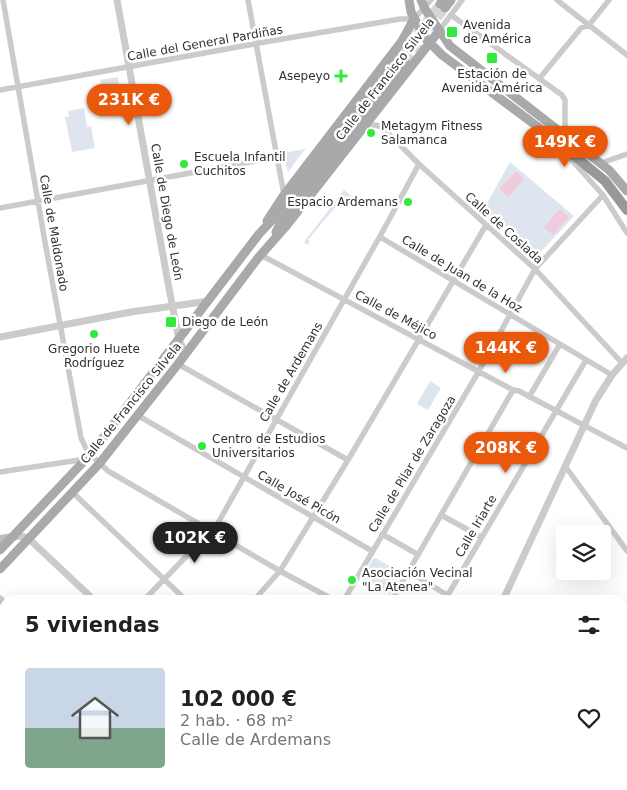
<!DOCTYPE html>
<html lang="es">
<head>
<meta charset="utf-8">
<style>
	:root { --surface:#fff; --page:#f2f2f2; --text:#202124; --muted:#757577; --accent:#ea580c }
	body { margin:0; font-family:"DejaVu Sans",sans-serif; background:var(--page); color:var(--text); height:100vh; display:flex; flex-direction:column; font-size:19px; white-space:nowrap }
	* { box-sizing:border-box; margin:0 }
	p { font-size:16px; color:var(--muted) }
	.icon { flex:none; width:28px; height:28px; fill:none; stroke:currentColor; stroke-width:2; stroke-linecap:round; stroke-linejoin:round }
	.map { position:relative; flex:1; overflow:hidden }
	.side { position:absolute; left:0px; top:595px; width:628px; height:195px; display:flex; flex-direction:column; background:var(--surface); border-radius:15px 15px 0 0; box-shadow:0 5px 20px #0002 }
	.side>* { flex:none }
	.fabs { position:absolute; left:556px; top:525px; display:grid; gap:10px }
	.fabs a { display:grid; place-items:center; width:55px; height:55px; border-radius:5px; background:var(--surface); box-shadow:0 5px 20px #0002; font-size:25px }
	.price { position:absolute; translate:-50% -42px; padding:0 11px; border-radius:18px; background:var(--accent); color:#fff; font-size:16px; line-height:32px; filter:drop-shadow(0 1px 2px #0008) }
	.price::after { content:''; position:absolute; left:50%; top:30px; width:15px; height:11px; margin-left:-8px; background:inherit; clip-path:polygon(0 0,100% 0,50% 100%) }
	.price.selected { background:#222; color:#fff }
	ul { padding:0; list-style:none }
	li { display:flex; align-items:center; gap:15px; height:125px; padding:0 25px }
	li span { display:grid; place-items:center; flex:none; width:140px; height:100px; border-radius:5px; color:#555 }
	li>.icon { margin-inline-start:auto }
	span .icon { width:60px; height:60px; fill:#fffc; stroke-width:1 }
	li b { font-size:21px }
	h2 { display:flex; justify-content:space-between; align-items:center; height:60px; padding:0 25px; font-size:21px }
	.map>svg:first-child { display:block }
</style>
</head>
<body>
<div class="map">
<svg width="627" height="790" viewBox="0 0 627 790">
	<rect width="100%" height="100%" fill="#fff"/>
	<path fill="#dfe5ee" d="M118,77L123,106L106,109L100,80Z
		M84,108L87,127L91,126L95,148L72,152L65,117H69L68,111Z
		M305,149L288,172L282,153Z
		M510,162L574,216L536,257H531L482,212Z
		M344,190L354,198L352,200L348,196L340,198L337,205L308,240L310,241L307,245L304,242Z
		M430,381L441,388L428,410L417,404Z
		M376,558L400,572L401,576L391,595L362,578L373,559Z"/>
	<path fill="#eeccdc" d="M516,171L524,179L508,197L499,189Z
		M560,209L569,217L553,235L544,227Z"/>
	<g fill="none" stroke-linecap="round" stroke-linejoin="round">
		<path stroke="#d6d6d6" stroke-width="9" stroke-dasharray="9 4.5" stroke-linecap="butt" d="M400,56L440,4
			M405,61L445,8"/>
		<path stroke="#cbcbcb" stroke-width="5.5" d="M3,0L45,242L81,438L88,452L108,471L280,571L334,600
			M248,0L284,195
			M557,0L627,55
			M451,15L562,95L565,100V136
			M439,31L462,0
			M539,79L581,28L589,25L609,0
			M0,90L265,42L400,19H414L431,0
			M363,127L375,125L382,127L419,164L535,269L622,363
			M568,156L603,195L627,233
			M601,163L627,154
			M0,208L277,157
			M380,237L612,375
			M261,255L513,390L519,391L627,448
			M178,364L348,460
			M529,397L560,344
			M137,415L372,551
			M565,466L627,551
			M0,472L86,459
			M72,492L186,600
			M441,515L481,537
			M382,534L417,554
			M408,571L447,595
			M144,600L206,536L214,530L384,229L419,164
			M254,600L280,571L348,460L486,225
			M344,600L479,371L535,269L603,195
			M392,600L513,390
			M445,600L586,360
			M622,623L627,619
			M622,647L627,654
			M622,732L627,730
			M383,785L389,790
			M471,785L474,790
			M525,785L528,790
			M22,790L34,785
			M174,790L179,785
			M317,790L322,785
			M483,790L490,785"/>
		<path stroke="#cbcbcb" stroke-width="7" d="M117,0L168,283L179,340L183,348L182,358
			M0,337L131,312L209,301
			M13,537L22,536L28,538L94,600
			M0,599L5,604
			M503,600L596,400L612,375L627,358
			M0,723L5,722
			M0,765L5,778
			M8,785L10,790
			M199,785L204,790
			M291,785L296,790"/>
		<path stroke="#bbb" stroke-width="8" d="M0,539L13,537"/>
		<path stroke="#a9a9a9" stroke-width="9" d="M409,0L411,12L425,38L442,55L554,139
			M421,0L425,9L450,46L609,170L627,191
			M440,4L443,0
			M445,8L451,0
			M267,221L284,195L402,41L414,19
			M276,232L282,221L405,61
			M0,550L86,459L103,438L259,234L277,215L400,56
			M0,569L99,464L178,364L258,258L287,225L439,31"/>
		<path stroke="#989898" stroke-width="10" d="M554,139L605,181L627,210"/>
	</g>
	<g fill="#32ea3c" stroke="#fff" stroke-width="2">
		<rect x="446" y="26" width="12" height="12" rx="2.5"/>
		<rect x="486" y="52" width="12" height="12" rx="2.5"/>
		<path d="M338.5 68.5h5v5h5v5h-5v5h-5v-5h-5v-5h5z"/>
		<circle cx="371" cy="133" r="5"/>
		<circle cx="184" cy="164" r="5"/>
		<circle cx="408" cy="202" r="5"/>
		<rect x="165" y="316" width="12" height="12" rx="2.5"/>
		<circle cx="94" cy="334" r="5"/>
		<circle cx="202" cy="446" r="5"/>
		<circle cx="352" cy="580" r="5"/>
	</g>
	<g text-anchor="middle" stroke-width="5" stroke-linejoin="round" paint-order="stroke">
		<g font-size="12" fill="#313131" stroke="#fff" text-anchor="start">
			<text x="463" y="29">Avenida<tspan x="463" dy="14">de América</tspan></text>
			<text x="492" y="78" text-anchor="middle">Estación de<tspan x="492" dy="14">Avenida América</tspan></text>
			<text x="330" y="80" text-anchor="end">Asepeyo</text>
			<text x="381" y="130">Metagym Fitness<tspan x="381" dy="14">Salamanca</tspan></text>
			<text x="194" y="161">Escuela Infantil<tspan x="194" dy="14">Cuchitos</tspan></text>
			<text x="398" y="206" text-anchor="end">Espacio Ardemans</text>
			<text x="182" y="326">Diego de León</text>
			<text x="94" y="353" text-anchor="middle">Gregorio Huete<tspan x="94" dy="14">Rodríguez</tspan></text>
			<text x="212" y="443">Centro de Estudios<tspan x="212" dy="14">Universitarios</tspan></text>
			<text x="362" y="577">Asociación Vecinal<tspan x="362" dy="14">"La Atenea"</tspan></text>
		</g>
		<g font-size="12" fill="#313131" stroke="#fff">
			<text transform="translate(205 43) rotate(-10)" y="4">Calle del General Pardiñas</text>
			<text transform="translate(385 79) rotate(-52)" y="4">Calle de Francisco Silvela</text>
			<text transform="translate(167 212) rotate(80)" y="4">Calle de Diego de León</text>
			<text transform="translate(504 228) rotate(42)" y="4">Calle de Coslada</text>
			<text transform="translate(54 233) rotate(80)" y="4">Calle de Maldonado</text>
			<text transform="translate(462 274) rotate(31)" y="4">Calle de Juan de la Hoz</text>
			<text transform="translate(396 315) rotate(28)" y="4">Calle de Méjico</text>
			<text transform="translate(291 372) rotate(-60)" y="4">Calle de Ardemans</text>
			<text transform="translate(131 403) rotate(-51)" y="4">Calle de Francisco Silvela</text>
			<text transform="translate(412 464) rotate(-59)" y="4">Calle de Pilar de Zaragoza</text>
			<text transform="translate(299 497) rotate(30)" y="4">Calle José Picón</text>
			<text transform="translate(476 526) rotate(-60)" y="4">Calle Iriarte</text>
		</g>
	</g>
</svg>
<div class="fabs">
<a><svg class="icon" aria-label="layers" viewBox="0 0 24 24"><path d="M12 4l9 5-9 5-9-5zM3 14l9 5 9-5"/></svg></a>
</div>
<b class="price" style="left:129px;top:126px">231K €</b>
<b class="price" style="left:565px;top:168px">149K €</b>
<b class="price" style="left:506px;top:374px">144K €</b>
<b class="price" style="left:506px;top:474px">208K €</b>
<b class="price selected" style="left:195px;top:564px">102K €</b>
<section class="side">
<h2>5 viviendas<svg class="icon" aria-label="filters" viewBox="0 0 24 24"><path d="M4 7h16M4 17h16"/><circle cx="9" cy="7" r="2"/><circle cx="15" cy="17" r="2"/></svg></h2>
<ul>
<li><span style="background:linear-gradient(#c9d6e8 60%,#7fa58c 0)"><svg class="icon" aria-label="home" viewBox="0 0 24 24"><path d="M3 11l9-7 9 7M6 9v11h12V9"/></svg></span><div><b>102 000 €</b><p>2 hab. · 68 m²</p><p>Calle de Ardemans</p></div><svg class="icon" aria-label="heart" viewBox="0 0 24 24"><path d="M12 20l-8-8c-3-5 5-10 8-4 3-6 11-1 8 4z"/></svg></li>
</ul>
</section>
</div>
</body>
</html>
